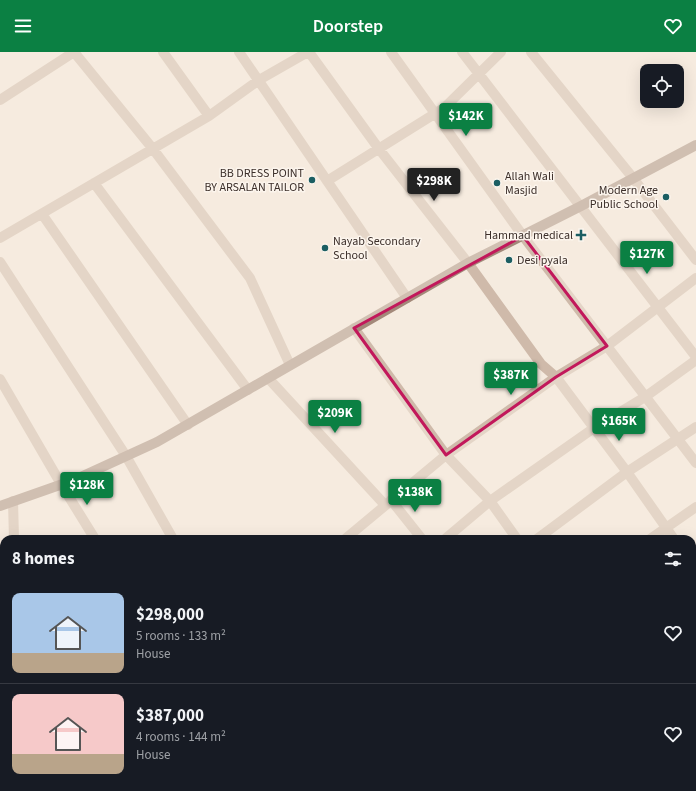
<!DOCTYPE html>
<html lang="en">
<head>
<meta charset="utf-8">
<style>
	:root { --surface:#171b24; --page:#20242c; --text:#f1f3f6; --muted:#9ea1a6; --line:#363941; --accent:#0b8043 }
	body { margin:0; font-family:"Source Sans 3",sans-serif; background:var(--page); color:var(--text); height:100vh; display:flex; flex-direction:column; font-size:15px; white-space:nowrap }
	* { box-sizing:border-box; margin:0 }
	p { font-size:13px; color:var(--muted) }
	.icon { flex:none; width:22px; height:22px; fill:none; stroke:currentColor; stroke-width:2; stroke-linecap:round; stroke-linejoin:round }
	.map { position:relative; flex:1; overflow:hidden }
	.sheet { position:absolute; left:0px; top:483px; width:696px; height:256px; display:flex; flex-direction:column; background:var(--surface); border-radius:12px 12px 0 0; box-shadow:0 4px 16px #0002 }
	.sheet>* { flex:none }
	.tools { position:absolute; left:640px; top:12px; display:grid; gap:8px }
	.tools a { display:grid; place-items:center; width:44px; height:44px; border-radius:8px; background:var(--surface); box-shadow:0 4px 16px #0002; font-size:20px }
	.price { position:absolute; translate:-50% -34px; padding:0 9px; border-radius:4px; background:var(--accent); color:#fff; font-size:13px; line-height:26px; filter:drop-shadow(0 1px 2px #0008) }
	.price::after { content:''; position:absolute; left:50%; top:24px; width:12px; height:9px; margin-left:-6px; background:inherit; clip-path:polygon(0 0,100% 0,50% 100%) }
	.price.active { background:#222; color:#fff }
	ul { padding:0; list-style:none }
	li { display:flex; align-items:center; gap:12px; height:100px; padding:0 12px }
	li+li { border-top:1px solid var(--line) }
	li span { display:grid; place-items:center; flex:none; width:112px; height:80px; border-radius:8px; color:#555 }
	li>.icon { margin-inline-start:auto }
	span .icon { width:48px; height:48px; fill:#fffc; stroke-width:1 }
	li b { font-size:17px }
	h2 { display:flex; justify-content:space-between; align-items:center; height:48px; padding:0 12px; font-size:17px }
	header { display:flex; justify-content:space-between; align-items:center; height:52px; padding:0 12px; background:var(--accent); color:#fff; font-size:18px; font-weight:600 }
	.map>svg:first-child { display:block }
</style>
</head>
<body>
<header><svg class="icon" aria-label="menu" viewBox="0 0 24 24"><path d="M4 6h16M4 12h16M4 18h16"/></svg>Doorstep<svg class="icon" aria-label="heart" viewBox="0 0 24 24"><path d="M12 20l-8-8c-3-5 5-10 8-4 3-6 11-1 8 4z"/></svg></header>
<div class="map">
<svg width="696" height="739" viewBox="0 0 696 739">
	<rect width="100%" height="100%" fill="#f5ebdf"/>
	<g fill="none" stroke-linecap="round" stroke-linejoin="round">
		<path stroke="#cfbaaa" stroke-width="10" d="M74,0L153,97L250,226L290,313
			M163,0L209,64
			M239,0L407,246
			M309,0L379,97L468,211L541,312L556,325L594,376L627,420L674,487
			M391,0L523,184L696,411
			M462,0L696,305
			M531,0L633,126L696,208
			M0,48L74,0
			M327,129L444,56L501,0
			M94,131L248,338
			M42,162L188,373
			M0,186L209,64L259,28L308,0
			M0,210L126,404L173,487
			M354,276L446,403L490,449L517,487
			M268,326L385,453
			M0,327L61,432L95,487
			M391,448L422,487
			M13,449L14,487
			M345,487L446,403L556,325L607,294L696,226
			M445,487L490,449L594,376L645,345L696,308
			M537,487L627,420L696,375
			M650,487L696,455
			M692,515L696,521
			M0,554L4,545
			M0,563L4,568
			M692,639L696,636
			M692,703L696,700
			M692,728L696,734
			M0,730L4,726
			M617,735L620,739
			M463,739L467,735
			M570,739L574,735
			M644,739L649,735"/>
		<path stroke="#a3897a" stroke-width="10" d="M0,454L74,428L157,390L468,211L581,154L696,93"/>
	</g>
	<path d="M0 0H696V739H0ZM523,184L607,294L556,325L446,403L354,276Z" fill="#f5ebdf" fill-opacity=".55" fill-rule="evenodd"/>
	<path fill="none" stroke="#c2185b" stroke-width="3" stroke-linejoin="round" d="M523,184L607,294L556,325L446,403L354,276Z"/>
	<g fill="#1b5e62" stroke="#fcf5ed" stroke-width="1.5">
		<circle cx="312" cy="128" r="4"/>
		<circle cx="497" cy="131" r="4"/>
		<circle cx="666" cy="145" r="4"/>
		<path d="M579 177h4v4h4v4h-4v4h-4v-4h-4v-4h4z"/>
		<circle cx="325" cy="196" r="4"/>
		<circle cx="509" cy="208" r="4"/>
	</g>
	<g text-anchor="middle" stroke-width="3" stroke-linejoin="round" paint-order="stroke">
		<g font-size="12" fill="#3c2f2a" stroke="#fcf5ed" text-anchor="end">
			<text x="304" y="125">BB DRESS POINT<tspan x="304" dy="14">BY ARSALAN TAILOR</tspan></text>
			<text x="505" y="128" text-anchor="start">Allah Wali<tspan x="505" dy="14">Masjid</tspan></text>
			<text x="658" y="142">Modern Age<tspan x="658" dy="14">Public School</tspan></text>
			<text x="573" y="187">Hammad medical</text>
			<text x="333" y="193" text-anchor="start">Nayab Secondary<tspan x="333" dy="14">School</tspan></text>
			<text x="517" y="212" text-anchor="start">Desi pyala</text>
		</g>
	</g>
</svg>
<div class="tools">
<a><svg class="icon" aria-label="locate" viewBox="0 0 24 24"><circle cx="12" cy="12" r="6"/><path d="M12 2v4M12 18v4M2 12h4M18 12h4"/></svg></a>
</div>
<b class="price" style="left:466px;top:85px">$142K</b>
<b class="price active" style="left:434px;top:150px">$298K</b>
<b class="price" style="left:647px;top:223px">$127K</b>
<b class="price" style="left:511px;top:344px">$387K</b>
<b class="price" style="left:335px;top:382px">$209K</b>
<b class="price" style="left:619px;top:390px">$165K</b>
<b class="price" style="left:87px;top:454px">$128K</b>
<b class="price" style="left:415px;top:461px">$138K</b>
<section class="sheet">
<h2>8 homes<svg class="icon" aria-label="filters" viewBox="0 0 24 24"><path d="M4 7h16M4 17h16"/><circle cx="9" cy="7" r="2"/><circle cx="15" cy="17" r="2"/></svg></h2>
<ul>
<li><span style="background:linear-gradient(#a9c7e8 75%,#b9a48a 0)"><svg class="icon" aria-label="home" viewBox="0 0 24 24"><path d="M3 11l9-7 9 7M6 9v11h12V9"/></svg></span><div><b>$298,000</b><p>5 rooms · 133 m²</p><p>House</p></div><svg class="icon" aria-label="heart" viewBox="0 0 24 24"><path d="M12 20l-8-8c-3-5 5-10 8-4 3-6 11-1 8 4z"/></svg></li>
<li><span style="background:linear-gradient(#f6c9c9 75%,#b9a48a 0)"><svg class="icon" aria-label="home" viewBox="0 0 24 24"><path d="M3 11l9-7 9 7M6 9v11h12V9"/></svg></span><div><b>$387,000</b><p>4 rooms · 144 m²</p><p>House</p></div><svg class="icon" aria-label="heart" viewBox="0 0 24 24"><path d="M12 20l-8-8c-3-5 5-10 8-4 3-6 11-1 8 4z"/></svg></li>
</ul>
</section>
</div>
</body>
</html>
